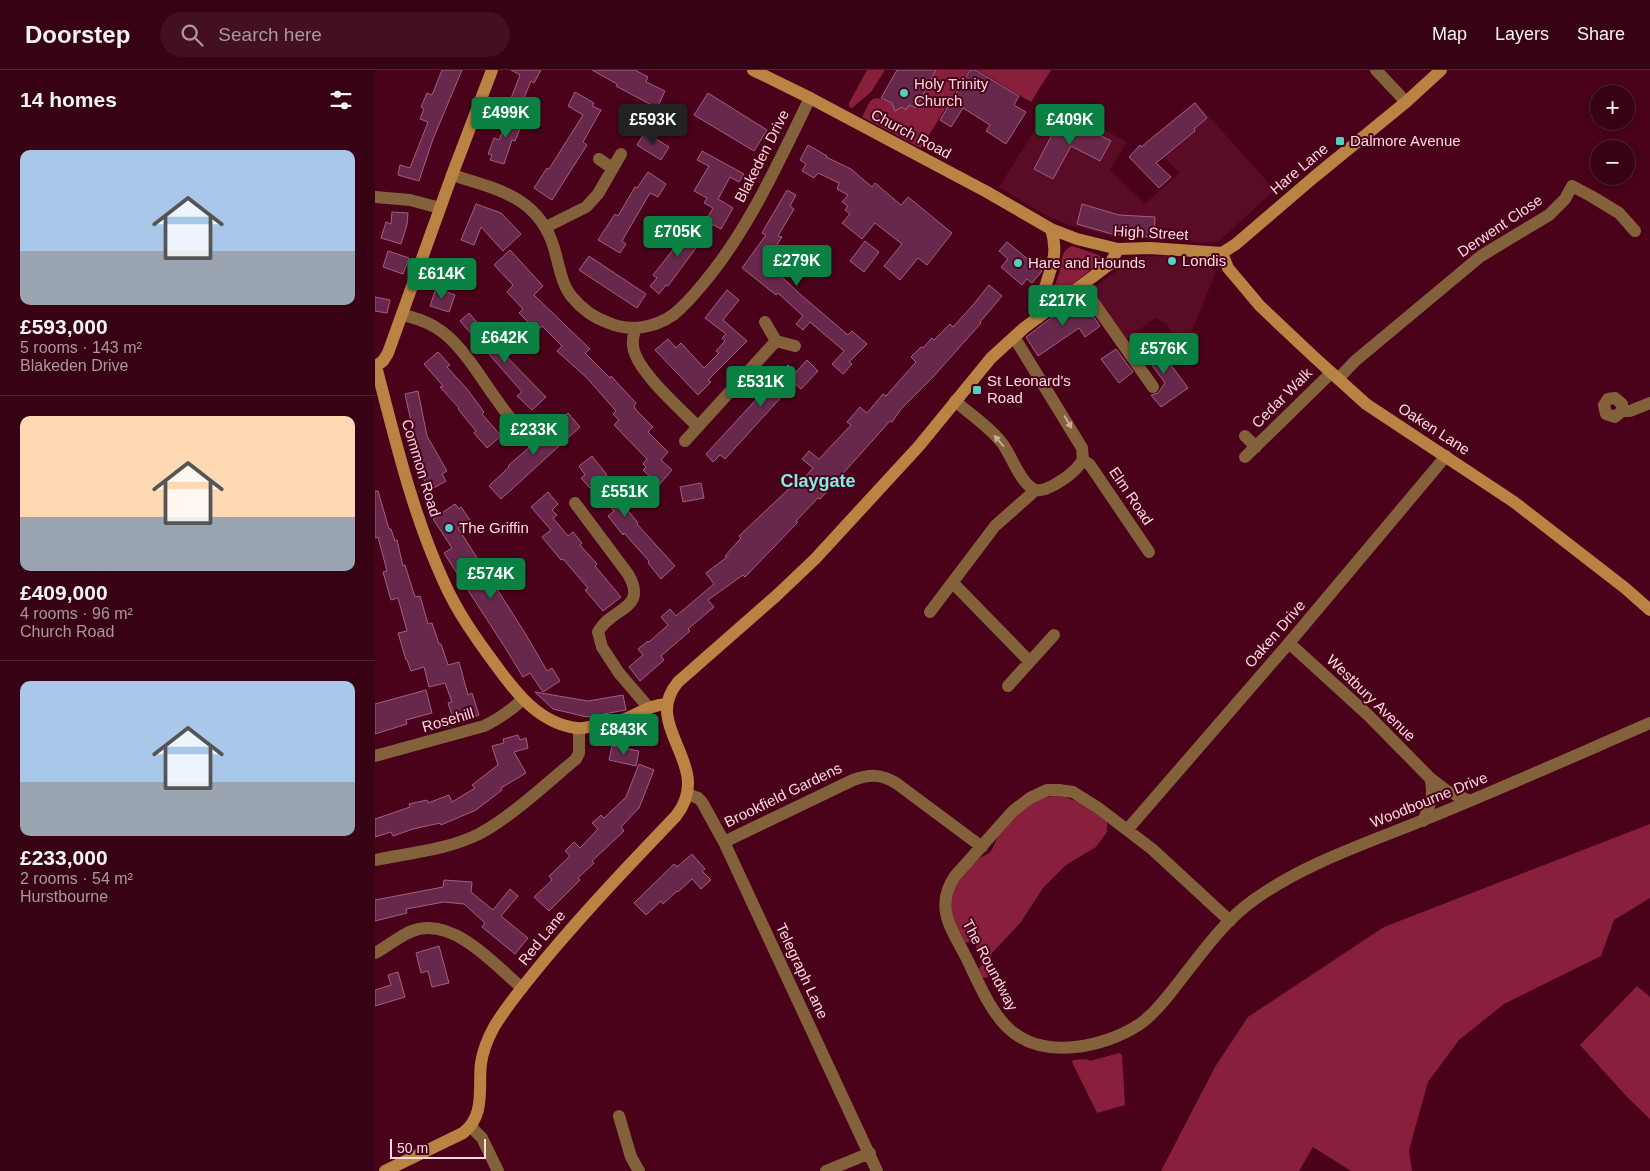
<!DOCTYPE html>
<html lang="en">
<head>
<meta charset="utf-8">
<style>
	:root { --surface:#370214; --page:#421022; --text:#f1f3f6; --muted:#aa97a0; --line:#512434; --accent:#0b8043 }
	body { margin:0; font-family:Helvetica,sans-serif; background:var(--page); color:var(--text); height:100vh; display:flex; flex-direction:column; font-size:19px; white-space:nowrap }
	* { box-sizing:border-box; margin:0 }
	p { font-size:16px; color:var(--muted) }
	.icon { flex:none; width:28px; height:28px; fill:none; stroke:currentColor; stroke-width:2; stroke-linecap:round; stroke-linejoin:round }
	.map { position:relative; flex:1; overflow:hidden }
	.sheet { display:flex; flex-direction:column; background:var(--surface); width:375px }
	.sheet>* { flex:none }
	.controls { position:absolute; left:1215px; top:15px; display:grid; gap:10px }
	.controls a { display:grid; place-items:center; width:45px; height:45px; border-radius:50%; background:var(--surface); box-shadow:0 2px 8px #0003,0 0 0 1px var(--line); font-size:25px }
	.scale { position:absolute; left:15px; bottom:12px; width:96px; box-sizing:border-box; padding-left:5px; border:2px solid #fcd9dd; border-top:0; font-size:14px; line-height:18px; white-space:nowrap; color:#fcd9dd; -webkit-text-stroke:4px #49021a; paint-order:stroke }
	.price { position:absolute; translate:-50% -42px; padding:0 11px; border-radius:5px; background:var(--accent); color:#fff; font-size:16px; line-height:32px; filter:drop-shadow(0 1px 2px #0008) }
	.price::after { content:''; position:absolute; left:50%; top:30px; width:15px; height:11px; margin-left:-8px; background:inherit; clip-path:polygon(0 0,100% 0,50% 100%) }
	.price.current { background:#222; color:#fff }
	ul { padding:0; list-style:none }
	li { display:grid; align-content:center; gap:10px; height:265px; padding:0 20px }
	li+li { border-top:1px solid var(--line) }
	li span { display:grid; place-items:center; height:155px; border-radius:10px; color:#555 }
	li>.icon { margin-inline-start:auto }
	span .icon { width:90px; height:90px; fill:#fffc; stroke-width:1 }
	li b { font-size:21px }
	h2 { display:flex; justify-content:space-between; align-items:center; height:60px; padding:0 20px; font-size:21px }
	header { display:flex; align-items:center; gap:30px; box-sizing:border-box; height:70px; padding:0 25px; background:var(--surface); border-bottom:1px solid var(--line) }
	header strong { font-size:24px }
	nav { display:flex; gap:28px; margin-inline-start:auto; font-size:18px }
	.search { width:350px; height:45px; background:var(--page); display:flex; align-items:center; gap:12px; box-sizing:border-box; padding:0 18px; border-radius:28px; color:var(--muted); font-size:19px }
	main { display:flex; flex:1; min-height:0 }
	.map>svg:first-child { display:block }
</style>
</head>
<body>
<header>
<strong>Doorstep</strong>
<div class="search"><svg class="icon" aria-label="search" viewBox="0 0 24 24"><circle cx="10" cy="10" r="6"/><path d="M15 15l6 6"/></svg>Search here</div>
<nav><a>Map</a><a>Layers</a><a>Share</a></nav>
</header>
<main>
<section class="sheet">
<h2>14 homes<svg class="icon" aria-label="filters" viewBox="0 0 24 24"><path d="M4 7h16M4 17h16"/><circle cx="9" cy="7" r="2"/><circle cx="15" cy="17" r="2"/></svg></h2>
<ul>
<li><span style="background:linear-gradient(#a9c7e8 65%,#9aa5b1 0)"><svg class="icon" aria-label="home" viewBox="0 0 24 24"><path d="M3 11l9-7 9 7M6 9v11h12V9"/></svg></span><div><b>£593,000</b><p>5 rooms · 143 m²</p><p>Blakeden Drive</p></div></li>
<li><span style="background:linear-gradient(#ffd9b3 65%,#9aa5b1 0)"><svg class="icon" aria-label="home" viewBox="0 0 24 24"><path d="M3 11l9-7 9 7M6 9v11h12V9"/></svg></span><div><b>£409,000</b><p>4 rooms · 96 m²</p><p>Church Road</p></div></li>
<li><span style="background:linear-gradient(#a9c7e8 65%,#9aa5b1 0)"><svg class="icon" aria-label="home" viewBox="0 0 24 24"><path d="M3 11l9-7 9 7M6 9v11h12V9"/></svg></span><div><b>£233,000</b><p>2 rooms · 54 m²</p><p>Hurstbourne</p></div></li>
</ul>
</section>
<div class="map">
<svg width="1275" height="1101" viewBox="0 0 1275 1101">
	<rect width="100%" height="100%" fill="#49021a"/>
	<path fill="#5a0c27" d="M820,31L900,120L844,171L831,173L740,167L694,155L668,144L624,117L666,50L687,37L752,72L735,100L770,134L804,103L773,70Z
		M792,186L826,191L835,195L841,202L814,268L806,275L791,254L780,248L748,272L713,222L760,187Z"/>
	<path fill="#881f3d" d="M492,0H510L496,22L477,38L474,37V33Z
		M560,0H594L546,78L487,47C496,31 494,23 514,32L516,29L522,40L526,37L531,39L534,35L541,38Z
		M602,0H676L656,32Z
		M697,176L721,184L725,186L726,190L723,194L681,227L676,223C679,217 682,210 684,204C688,192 684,182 697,176Z
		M684,725L707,733L732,752V762L721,777L691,795L668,818L646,852L617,883L613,895V907L609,908L605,906L603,899L609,893L598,871L590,873C582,859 571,839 577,822C581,810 593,797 603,789C607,786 613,785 616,781C619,777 620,771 623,767C640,746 655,727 684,725Z
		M1275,754V828L1239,850L1226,886L1129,934L1084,970L1053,1012L1034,1080L1037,1101H976L938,1077L924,1101H786L840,997L873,947L1009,857Z
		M1262,916L1275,927V1049L1253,1028L1205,975Z
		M744,983L747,985L750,1035L722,1043L697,992L698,990L712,989L715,991Z"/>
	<path fill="#68284b" stroke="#a45e81" d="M67,0H87L58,69L44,111L23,105L25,95L35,98L53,52L45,49L49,39L46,37L52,23L57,25Z
		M136,0H166L159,13L156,11L144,40L133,36L145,5Z
		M217,0H260L273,7L271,12L290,21L282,38L241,16L242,14Z
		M522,0H561L541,38L534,35L531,40L527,37L520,41L517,33L506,28Z
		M595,0H600L644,26L639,35L651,42L631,74L611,61L615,55L588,38L576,57L565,50Z
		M200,22L219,33L217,36L226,40L208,72L212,75L177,130L159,118L172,98L174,99L208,45L193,36Z
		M333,23L392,60L379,81L319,45Z
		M820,33L832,48L819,59L820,61L781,93L796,107L784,118L754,87L765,75L766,77Z
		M135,43L149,49L140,71L137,70L129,94L115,90L117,85L113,84L119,68L124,70Z
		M687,46L736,71L725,91L696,76L678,109L659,99Z
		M270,62L294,77L286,90L262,75Z
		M433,75L452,86L451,87L476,99L497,117L500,113L526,135L533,127L577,163L552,195L543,188L525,210L509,196L527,174L500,153L487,169L467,153L475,144L470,140L473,136L467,132L473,125L462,119L464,113L443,103L439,108L427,101L431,94L425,90Z
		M327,81L369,104L364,112L355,107L343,129L358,138L346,159L331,151L338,138L329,133L332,128L319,121L334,96L322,90Z
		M273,102L291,114L283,127L275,123L251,164L247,171L251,174L245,183L223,170L240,144L243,146L260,117L262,118Z
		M412,120L421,125L415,136L419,139L403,166L407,167L398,181L403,185L395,196L426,225L473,265L477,261L492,274L474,292L477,294L468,304L457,294L469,281L435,252L428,260L421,254L428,246L403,223L401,225L367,198L391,165L387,163Z
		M101,134L126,143L146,164L128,181L106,157L99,175L86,170Z
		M707,134L744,145L780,147L779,167L737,164L702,154Z
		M17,142L33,143L32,155L26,174L6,168L11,152L16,154Z
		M319,153L332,163L293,216L291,215L284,224L275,216L282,208L278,205Z
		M490,171L504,182L489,202L475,191Z
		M632,172L667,201L657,213L652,209L647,215L626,197L633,189L624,181Z
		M135,180L168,216L159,225L215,279L210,283L235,308L236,306L261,333L259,336L261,340L278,357L273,362L293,382L286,390L297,400L284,415L268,400L271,397L268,394L272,389L239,355L244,350L238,344L241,341L212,308L182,281L187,276L167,256L162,261L144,243L148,239L132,222L138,215L119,195Z
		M13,181L34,188L28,204L8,197Z
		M214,186L271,224L262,238L204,200Z
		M614,215L627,226L605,252L606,253L558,307L526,339L517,352L515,351L445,429L443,428L421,451L423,452L370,507L368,505L333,530L339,537L313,559L315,561L286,586L289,590L265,611L254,597L268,585L263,579L273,571L274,572L293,555L286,547L295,539L301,546L339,514L331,503L352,487L350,486L366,468L364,466L419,414L422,416L438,398L427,389L434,381L444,389L476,355L472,352L485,337L492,343L508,324L511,326L541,292L536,287L546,277L548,278L557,268L559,270L575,254L578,257L598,235Z
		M61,218L80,225L74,242L55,236Z
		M352,220L364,230L348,250L372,271L333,310L336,312L323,325L280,280L293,269L301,278L306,273L329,298L344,283L341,281L350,271L347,268L351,264L330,248Z
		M0,227L15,230L12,243L0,241Z
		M707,230L725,256L710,267L704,258L663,286L651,267L689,238L691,241Z
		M94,243L126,281L171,327L157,340L142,326L147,322L85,251Z
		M779,272L813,318L786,337L776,325L783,323L790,313L774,291L771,293L765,284Z
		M741,279L758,302L744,313L726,289Z
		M63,282L75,295L72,297L92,319L109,342L107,344L126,366L112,378L99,363L101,361L83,339L84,338L65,317L68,316L49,294Z
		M432,290L443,301L426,319L419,313L350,389L345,385L338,392L331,384L388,322L387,321L403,303L404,304L413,295L421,302Z
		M43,321L52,366L72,401L67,404L71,411L55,420L43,399L46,398L37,381L42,379L30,324Z
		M193,343L205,357L126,429L114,416L134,397L133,396Z
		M217,386L232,405L230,406L246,426L243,428L263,453L262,454L300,496L286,509L273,493L274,491L249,463L248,465L233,446L239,441L217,416L215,418L206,408L210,405L204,396Z
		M326,413L329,428L308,432L305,417Z
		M0,421H3L14,459H16L20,471L22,470L28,496L30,495L40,527L45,526L53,554L57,553L64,574H66L73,595L84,592L93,625L97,623L104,645L80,654L73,633L77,632L70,613L54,617L49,597L36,601L32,590H31L23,563L32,561L23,528L16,530L8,502L12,501L3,467L0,468Z
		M173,422L183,434L177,440L182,445L178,448L193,466L198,462L207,473L205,475L222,494L220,496L246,527L228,541L210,520L213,518L188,489L186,490L167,467L176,460L156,437Z
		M80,434L84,439L86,437L95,450L83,458L150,563L172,601L177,598L185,611L168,622L155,603L148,607L131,579L69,483L77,478L58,449Z
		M51,620L57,643L31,650L32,654L0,664V634Z
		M160,622L213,631L248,625L251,640L212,647L178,639Z
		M143,665L145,670L151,668L153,678L139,682L151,703L126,718L127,720L101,740L66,755L65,753L38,759L18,766L16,762L0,767V749L35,737L34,734L52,730L53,733L74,725L77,732L100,718L97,715L123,695L117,676L129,673L128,669Z
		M237,676L264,681L261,696L234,690Z
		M264,694L279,700L264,738L246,757L249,761L217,791L219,793L203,808L205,810L174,841L159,827L177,810L174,806L195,786L190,781L199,772L205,778L223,759L217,753L226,745L229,748L251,727Z
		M317,784L330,799L327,801L336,810L326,819L317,809L303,822L302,821L288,834L286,831L271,845L259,833L299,794L302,797Z
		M69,810L97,812L96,822L118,840L135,819L143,826L126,846L153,868L140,884L107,857L110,853L89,834L69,832L31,839L32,843L0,851V830L68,817Z
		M64,876L74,913L57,917L53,901L46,903L41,883Z
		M23,902L30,927L0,936V920L16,915L13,905Z"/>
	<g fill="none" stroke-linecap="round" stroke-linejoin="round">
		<path stroke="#83613b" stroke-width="12" d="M1001,0L1031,32
			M224,89L237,98
			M77,105C122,119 164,127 179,178C184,194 186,214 197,227C207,239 219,248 234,253C255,262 279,258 298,245C309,236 318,226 327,215C373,161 404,91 435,28
			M0,127L35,130L65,138
			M171,157L211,137L223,124L246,84
			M707,216L778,317
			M27,245C38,247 50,251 60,257C85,271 105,307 122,330C130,342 139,353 148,364
			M390,252L401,271L420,276
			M260,259C259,264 257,270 258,275C259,299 306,339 323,357
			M963,309L980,291L1106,186L1174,145L1190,129L1197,116L1216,126L1244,143L1260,161
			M580,331C595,344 615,357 627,373C636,384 646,416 661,420C667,421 673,418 679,415C691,408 700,402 708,390L707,378L639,267
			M1247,341V334L1240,328L1233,329L1229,335L1231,344L1240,347L1247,341H1255L1275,333
			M870,366L881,377
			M310,371L401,271
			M870,387L956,303
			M708,390L715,395L774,482
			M200,433L253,504C274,540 236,537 223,562L227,577L244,603L274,638
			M578,513L655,592
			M555,542L620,456L655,425L660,420
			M914,573L993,645L1055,708
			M633,616L679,565
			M0,686L109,656C124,649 135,641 147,630
			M312,724L323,728L327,732L349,772L502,1101
			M1048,751C1055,735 1060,725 1055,708L1072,721L1095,731
			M752,760L914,573L1071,386
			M349,772L478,710C495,704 506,704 521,713L607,777
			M0,790C34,783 72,780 104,764C136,747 172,713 201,689L204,683V659
			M855,851L777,779L722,737L698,722L684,720H672L655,728L638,741L580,806C558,838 578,861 593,891C617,942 634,984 700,977C722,975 747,966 765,954C778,945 790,930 800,917C824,887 848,851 880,829C931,793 990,774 1046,751C1123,720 1199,686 1275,653
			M0,883C14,876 28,862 44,859C82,851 120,895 147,918
			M244,1046L256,1087L264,1101
			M96,1057L107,1068L123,1101
			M451,1101L495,1083"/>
		<path stroke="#b98343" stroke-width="12" d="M117,0L77,105L13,283L8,291L1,296C20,369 37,442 68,510C81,540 100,567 120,594C140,622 164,653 201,658C207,659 213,657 219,656C227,655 235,654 242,652C259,647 273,635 291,634
			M378,0L435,28L612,122L676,159L702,169L743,179L775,178L847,183
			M847,183L853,198L885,236L938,286L991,334L1139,432L1250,518L1275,540
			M847,183L861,174L938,108L1031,32L1066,0
			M663,248C665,239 666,230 669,221C676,196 684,185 676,159
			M10,1101L88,1063C111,1045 103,1018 106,993C108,980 113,968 119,957C134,932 154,909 172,887C213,838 257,792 301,746C341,695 265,657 303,612L401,526L440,489L544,376L616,288L649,258L735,194L743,179"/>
	</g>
	<defs><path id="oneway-solid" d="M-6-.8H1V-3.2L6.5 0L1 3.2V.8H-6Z" transform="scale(1.25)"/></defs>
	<g fill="#cca99c">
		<use href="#oneway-solid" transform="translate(693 352) rotate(59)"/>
		<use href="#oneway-solid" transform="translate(624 371) rotate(-131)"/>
	</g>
	<g fill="#55cec5" stroke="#49021a" stroke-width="2">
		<circle cx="529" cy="23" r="5"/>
		<rect x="960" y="66" width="10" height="10" rx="2.5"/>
		<circle cx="797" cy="191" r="5"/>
		<circle cx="643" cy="193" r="5"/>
		<rect x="597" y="315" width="10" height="10" rx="2.5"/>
		<circle cx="74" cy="458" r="5"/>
	</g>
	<g text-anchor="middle" stroke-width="4" stroke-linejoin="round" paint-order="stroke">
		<g font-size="15" fill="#fcd9dd" stroke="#49021a" text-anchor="start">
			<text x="539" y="19">Holy Trinity<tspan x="539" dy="17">Church</tspan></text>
			<text x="975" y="76">Dalmore Avenue</text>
			<text x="807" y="196">Londis</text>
			<text x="653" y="198">Hare and Hounds</text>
			<text x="612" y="316">St Leonard's<tspan x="612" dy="17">Road</tspan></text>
			<text x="84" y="463">The Griffin</text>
		</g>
		<g font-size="15" fill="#fcd9dd" stroke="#49021a">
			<text transform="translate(536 64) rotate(28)" y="5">Church Road</text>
			<text transform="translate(387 86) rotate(-63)" y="5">Blakeden Drive</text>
			<text transform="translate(924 99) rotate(-40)" y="5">Hare Lane</text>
			<text transform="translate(1125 156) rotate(-34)" y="5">Derwent Close</text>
			<text transform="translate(776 163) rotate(3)" y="5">High Street</text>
			<text transform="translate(907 328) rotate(-45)" y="5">Cedar Walk</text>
			<text transform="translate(1059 359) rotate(33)" y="5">Oaken Lane</text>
			<text transform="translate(46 398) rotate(73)" y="5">Common Road</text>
			<text transform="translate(756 426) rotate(56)" y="5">Elm Road</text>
			<text transform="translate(900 564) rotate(-49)" y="5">Oaken Drive</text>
			<text transform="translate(996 628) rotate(44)" y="5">Westbury Avenue</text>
			<text transform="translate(73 650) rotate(-16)" y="5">Rosehill</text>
			<text transform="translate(408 725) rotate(-26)" y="5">Brookfield Gardens</text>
			<text transform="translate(1054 730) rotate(-22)" y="5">Woodbourne Drive</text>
			<text transform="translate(167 868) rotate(-51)" y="5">Red Lane</text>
			<text transform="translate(615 895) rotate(62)" y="5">The Roundway</text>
			<text transform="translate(427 901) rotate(65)" y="5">Telegraph Lane</text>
		</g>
		<g font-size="18" font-weight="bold" fill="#81ece4" stroke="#49021a">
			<text x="443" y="417">Claygate</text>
		</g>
	</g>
</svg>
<div class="controls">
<a>+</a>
<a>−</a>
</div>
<div class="scale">50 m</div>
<b class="price" style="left:131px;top:69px">£499K</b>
<b class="price current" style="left:278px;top:76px">£593K</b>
<b class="price" style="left:695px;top:76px">£409K</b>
<b class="price" style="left:303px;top:188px">£705K</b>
<b class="price" style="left:422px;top:217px">£279K</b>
<b class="price" style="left:67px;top:230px">£614K</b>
<b class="price" style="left:688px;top:257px">£217K</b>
<b class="price" style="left:130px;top:294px">£642K</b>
<b class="price" style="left:789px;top:305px">£576K</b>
<b class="price" style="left:386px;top:338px">£531K</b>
<b class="price" style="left:159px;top:386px">£233K</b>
<b class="price" style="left:250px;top:448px">£551K</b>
<b class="price" style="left:116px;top:530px">£574K</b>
<b class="price" style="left:249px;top:686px">£843K</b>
</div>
</main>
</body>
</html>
